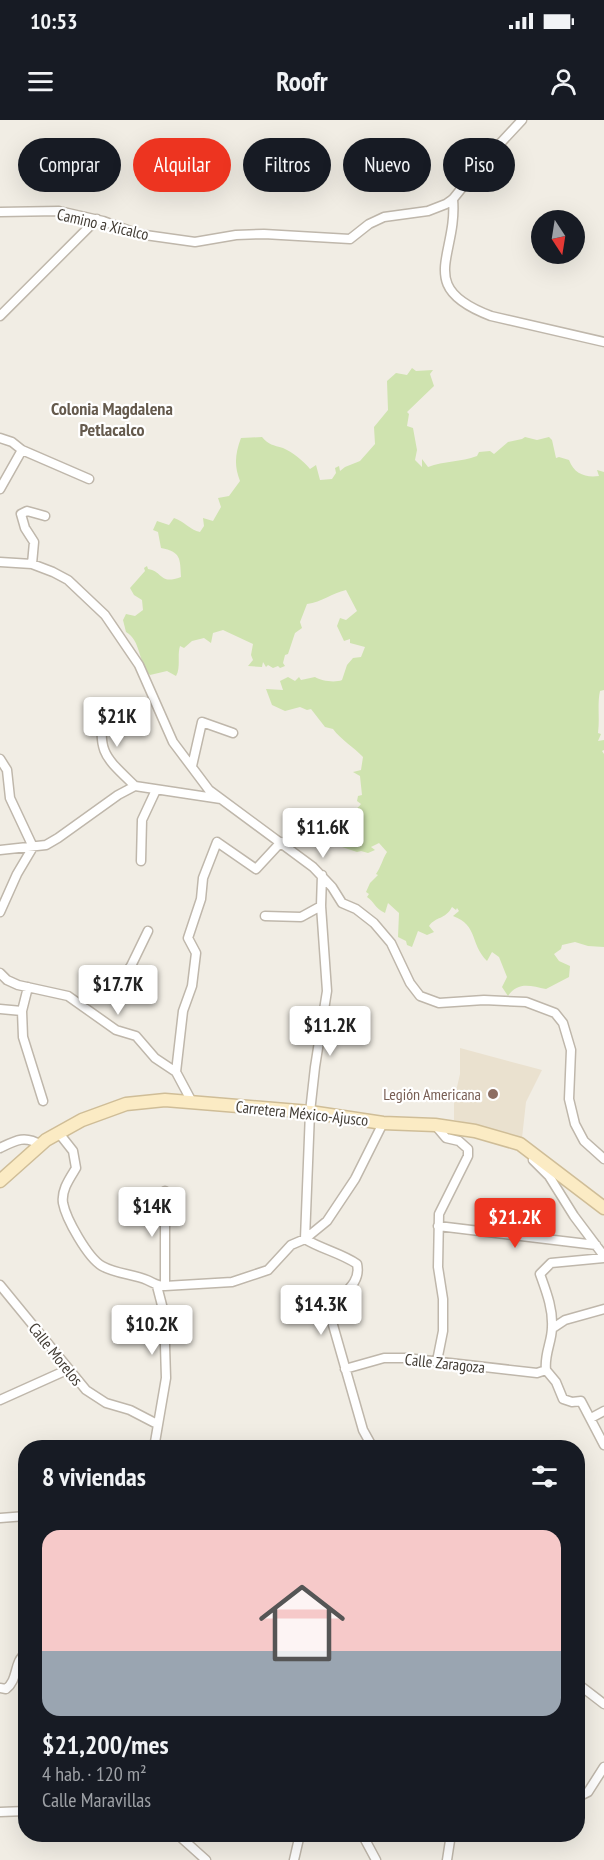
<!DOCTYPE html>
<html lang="es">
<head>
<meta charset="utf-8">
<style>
	:root { --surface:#171b24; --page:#242831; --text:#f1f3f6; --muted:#9ea1a6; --line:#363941; --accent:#ed3420 }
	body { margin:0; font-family:"PT Sans Narrow",sans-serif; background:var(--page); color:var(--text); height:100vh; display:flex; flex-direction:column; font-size:22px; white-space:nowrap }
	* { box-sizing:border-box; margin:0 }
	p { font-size:20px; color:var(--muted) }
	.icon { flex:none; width:33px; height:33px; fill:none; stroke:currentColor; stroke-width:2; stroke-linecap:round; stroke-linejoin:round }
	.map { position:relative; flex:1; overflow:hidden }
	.panel { position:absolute; left:18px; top:1320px; width:567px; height:402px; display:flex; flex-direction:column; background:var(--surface); border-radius:24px; box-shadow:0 6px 24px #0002 }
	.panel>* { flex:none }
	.guide { position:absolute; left:18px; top:18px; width:568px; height:54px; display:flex; gap:12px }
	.needle { width:39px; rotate:168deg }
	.tools { position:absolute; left:531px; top:90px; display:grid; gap:12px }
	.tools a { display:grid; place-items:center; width:54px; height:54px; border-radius:50%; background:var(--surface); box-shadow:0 6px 24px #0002; font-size:30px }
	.price { position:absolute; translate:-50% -51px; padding:0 14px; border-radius:6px; background:#fff; color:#222; font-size:20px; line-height:39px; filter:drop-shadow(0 2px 3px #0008) }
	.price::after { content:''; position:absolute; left:50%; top:36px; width:18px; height:14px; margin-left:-9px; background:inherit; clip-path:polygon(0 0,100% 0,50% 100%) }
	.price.on { background:var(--accent); color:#fff }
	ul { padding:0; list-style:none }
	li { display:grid; align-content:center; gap:12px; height:318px; padding:0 24px }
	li+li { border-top:2px solid var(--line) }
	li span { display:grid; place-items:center; height:186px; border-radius:18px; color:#555 }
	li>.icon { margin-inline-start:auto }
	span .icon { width:108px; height:108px; fill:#fffc; stroke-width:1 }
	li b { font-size:26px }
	h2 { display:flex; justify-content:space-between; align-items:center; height:72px; padding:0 24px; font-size:26px }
	.chip { padding:0 21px; border-radius:27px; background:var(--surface); box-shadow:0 6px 24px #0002; font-size:21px; line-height:54px }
	.chip.on { background:var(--accent); color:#fff }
	.status { display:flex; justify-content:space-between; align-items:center; height:42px; padding:0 30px; background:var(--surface); direction:ltr }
	.status svg { height:16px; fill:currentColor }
	header { display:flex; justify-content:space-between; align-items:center; height:78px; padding:0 24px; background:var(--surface); font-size:27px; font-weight:800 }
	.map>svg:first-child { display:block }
</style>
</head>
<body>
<div class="status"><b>10:53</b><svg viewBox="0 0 49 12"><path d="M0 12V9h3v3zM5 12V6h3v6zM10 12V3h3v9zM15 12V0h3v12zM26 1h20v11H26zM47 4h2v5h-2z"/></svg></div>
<header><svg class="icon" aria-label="menu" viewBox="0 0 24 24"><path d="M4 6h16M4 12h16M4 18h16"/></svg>Roofr<svg class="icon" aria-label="person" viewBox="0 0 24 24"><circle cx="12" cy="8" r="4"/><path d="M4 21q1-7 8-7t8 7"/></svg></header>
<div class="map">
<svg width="604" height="1740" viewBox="0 0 604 1740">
	<rect width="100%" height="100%" fill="#f1ede4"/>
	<path fill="#eae1cf" d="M460,928L542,950L526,982L522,1018L477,1005L454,1000V980L460,954Z"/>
	<path fill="#cfe3af" d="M412,248L416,251L433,250L430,254L434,266L407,292L409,294L407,306L413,308L417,330L415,340L422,347V339L428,347C444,341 461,342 477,336L479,332L490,331L494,334L508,322L522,319L525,317L537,320L549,317L552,320L556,338L559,337L569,340C574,354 586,358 599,356L597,350L604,352V570L600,571C597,585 600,598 598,613L601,614L598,621L604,620V630L602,631L604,634V827L588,826L575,822L562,825L561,829L554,834L559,841L570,846L569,857L546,869C531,866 518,861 508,876L502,867L507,857L499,837L492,832L487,841C469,823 479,806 453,796L459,791L457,788L456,790L452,787C445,800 436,796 429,806L434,812L427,815L418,811L412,827L407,825L406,821L398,817L399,793L388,783L385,793C374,788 375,782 367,777L369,774L366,772L370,763L378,755L376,754C381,747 382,740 387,732L379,723L371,727L375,730L368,733L361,731L357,732L336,725L335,709C341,705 341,702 345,697C350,691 357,690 361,684L357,681L358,676L362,675L360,656L353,652L361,650L363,637C354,627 341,620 333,609L325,607L311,589L307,590L300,587L285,591L272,585L266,569L283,570L280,561L288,557L295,561L299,557L301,560L315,557C321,561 335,563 342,560L347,545L353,538L361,537L365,527L350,523V519L344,521L337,506L340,498L346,500L357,491L346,470C332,473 322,482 307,484L300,502L302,508L295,513L288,534L285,535L283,543L285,546L280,548L278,546L273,548L268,545L266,547L263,542L262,547L248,546L253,540L251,535L253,524L223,510L213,513L211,523L204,518L192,521L184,528L180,526C177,536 181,547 176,556L167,551L150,555C138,543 141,520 126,512L123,500L126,494L135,496L143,490L142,480L134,475L130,468L145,451L144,448L147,446L148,449C164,452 159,465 181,457C180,438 181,432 161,428L158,412L153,410L157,401L169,405L174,398C184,401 190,410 200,412L204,406L203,398L213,401L221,387L218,378L229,376L240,361C234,346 235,334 241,318L262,317C269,325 273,325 283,328C292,332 304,341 310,349L316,345L320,360L332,359L336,353L335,348L339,346L340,351L345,347L360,341L375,324L374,307L388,290L387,261L396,253L407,255Z"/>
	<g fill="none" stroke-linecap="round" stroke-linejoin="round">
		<g stroke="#bfb7ab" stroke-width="11">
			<path id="minor" d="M453,79C458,136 414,167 491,196L604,222
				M0,92L59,91L103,101L138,114L195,122L236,115L264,114L350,119L369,104L384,97L428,91L446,84L453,79L481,44L522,0
				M0,196L97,99
				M0,318L12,322L22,330L89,359
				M0,369L22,330
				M0,442L32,444L53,452L68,460L105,495L139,545L173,622L209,670L313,747L332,767L342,783L356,789L374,803L391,823L410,863L420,876L439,883L484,880L526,882L555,893L563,903L571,930L569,979L575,1004L584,1021L604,1039
				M32,444L34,422L25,408L21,394L27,391L45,396
				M103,587C99,634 102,634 135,666
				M0,639L7,650L10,678L33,727L17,754L0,792
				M192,646L202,602L233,613
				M0,730L46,725L58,718L118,675L135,666L221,679
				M141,741L142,700L156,670
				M265,796L301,797L321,786
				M0,853L7,860L18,865L68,876L116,910L136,916L155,938L176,952L192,982
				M28,867L22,891L23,917L43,981
				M80,884L125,854L131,846L148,811
				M0,889L22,891
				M176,952L183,891L192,866L196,833L188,818L201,779L203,758L217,722L256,749L281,722
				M435,1005L446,1018L459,1021L468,1029V1036L439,1094L438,1147L443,1179V1211L437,1241
				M58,1012L73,1031L76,1048C70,1058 61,1070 63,1083C66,1099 88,1138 102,1146C116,1154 133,1154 147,1160C154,1163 157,1166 165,1166L232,1162L268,1150L291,1125L305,1119L327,1101L355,1059L383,1003
				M0,1028C16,1020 25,1015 41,1025
				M533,1040L549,1056L574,1096L604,1136
				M438,1106L596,1125
				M305,1119L310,992L315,947L327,871L321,786L322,755
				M305,1119C321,1129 341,1133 357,1144C362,1166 338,1175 329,1191L363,1310L373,1328
				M0,1165L86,1270L106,1283L130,1290L157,1304
				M165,1166V1071
				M553,1208L565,1200L604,1189
				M345,1249L384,1238H406L537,1253L546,1250
				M546,1250C544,1234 552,1222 552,1207C553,1188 546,1171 540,1154L551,1143L604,1138
				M546,1250L556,1262L563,1279L572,1282L581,1281L604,1325
				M0,1280L69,1249
				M591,1298L604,1291
				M154,1328L166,1258L164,1193L157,1166
				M0,1398L26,1396
				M578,1564L604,1584
				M0,1568L6,1569C19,1559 13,1542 26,1533
				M578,1677L588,1672L604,1647
				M0,1692L26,1691
				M177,1714L206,1740
				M362,1714L376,1740
				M294,1740L300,1714
				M447,1740L451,1714"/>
		</g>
		<g stroke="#cfbd97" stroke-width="15">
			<path id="secondary" d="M0,1061L46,1020L82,1000L126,984L165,980L310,992L383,1003L435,1005L475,1011L520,1024L604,1088"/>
		</g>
		<use href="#minor" stroke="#fff" stroke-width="8"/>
		<use href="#secondary" stroke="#fbebc4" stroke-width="12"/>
	</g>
	<circle fill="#8d6e63" stroke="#fff" stroke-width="2" cx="493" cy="974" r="6"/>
	<g text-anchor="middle" stroke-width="4.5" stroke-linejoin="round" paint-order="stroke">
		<g font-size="16" fill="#433d35" stroke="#fff">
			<text transform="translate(103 104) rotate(13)" y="6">Camino a Xicalco</text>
			<text transform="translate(302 993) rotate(6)" y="6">Carretera México-Ajusco</text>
			<text transform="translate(56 1234) rotate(51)" y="6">Calle Morelos</text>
			<text transform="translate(445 1243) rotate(6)" y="6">Calle Zaragoza</text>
		</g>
		<g font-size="16" fill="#785e54" stroke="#fff" text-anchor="end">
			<text x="481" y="980">Legión Americana</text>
		</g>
		<g font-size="18" font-weight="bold" fill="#655a4d" stroke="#fff">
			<text x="112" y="295">Colonia Magdalena<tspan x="112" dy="21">Petlacalco</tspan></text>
		</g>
	</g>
</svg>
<div class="tools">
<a><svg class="needle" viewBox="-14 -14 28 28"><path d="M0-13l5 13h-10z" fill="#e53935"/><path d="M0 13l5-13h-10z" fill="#9ea1a6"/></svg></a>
</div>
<b class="price" style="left:117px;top:628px">$21K</b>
<b class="price" style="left:323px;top:739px">$11.6K</b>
<b class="price" style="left:118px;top:896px">$17.7K</b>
<b class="price" style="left:330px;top:937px">$11.2K</b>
<b class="price" style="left:152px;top:1118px">$14K</b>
<b class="price on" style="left:515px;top:1129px">$21.2K</b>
<b class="price" style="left:321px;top:1216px">$14.3K</b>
<b class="price" style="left:152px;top:1236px">$10.2K</b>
<div class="guide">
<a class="chip">Comprar</a>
<a class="chip on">Alquilar</a>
<a class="chip">Filtros</a>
<a class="chip">Nuevo</a>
<a class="chip">Piso</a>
</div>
<section class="panel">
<h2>8 viviendas<svg class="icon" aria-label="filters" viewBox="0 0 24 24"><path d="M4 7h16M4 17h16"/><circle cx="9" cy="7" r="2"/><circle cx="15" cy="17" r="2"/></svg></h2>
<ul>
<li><span style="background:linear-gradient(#f6c9c9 65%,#9aa5b1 0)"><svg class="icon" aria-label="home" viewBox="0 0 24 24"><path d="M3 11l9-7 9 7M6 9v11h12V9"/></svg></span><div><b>$21,200/mes</b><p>4 hab. · 120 m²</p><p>Calle Maravillas</p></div></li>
</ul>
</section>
</div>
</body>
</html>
